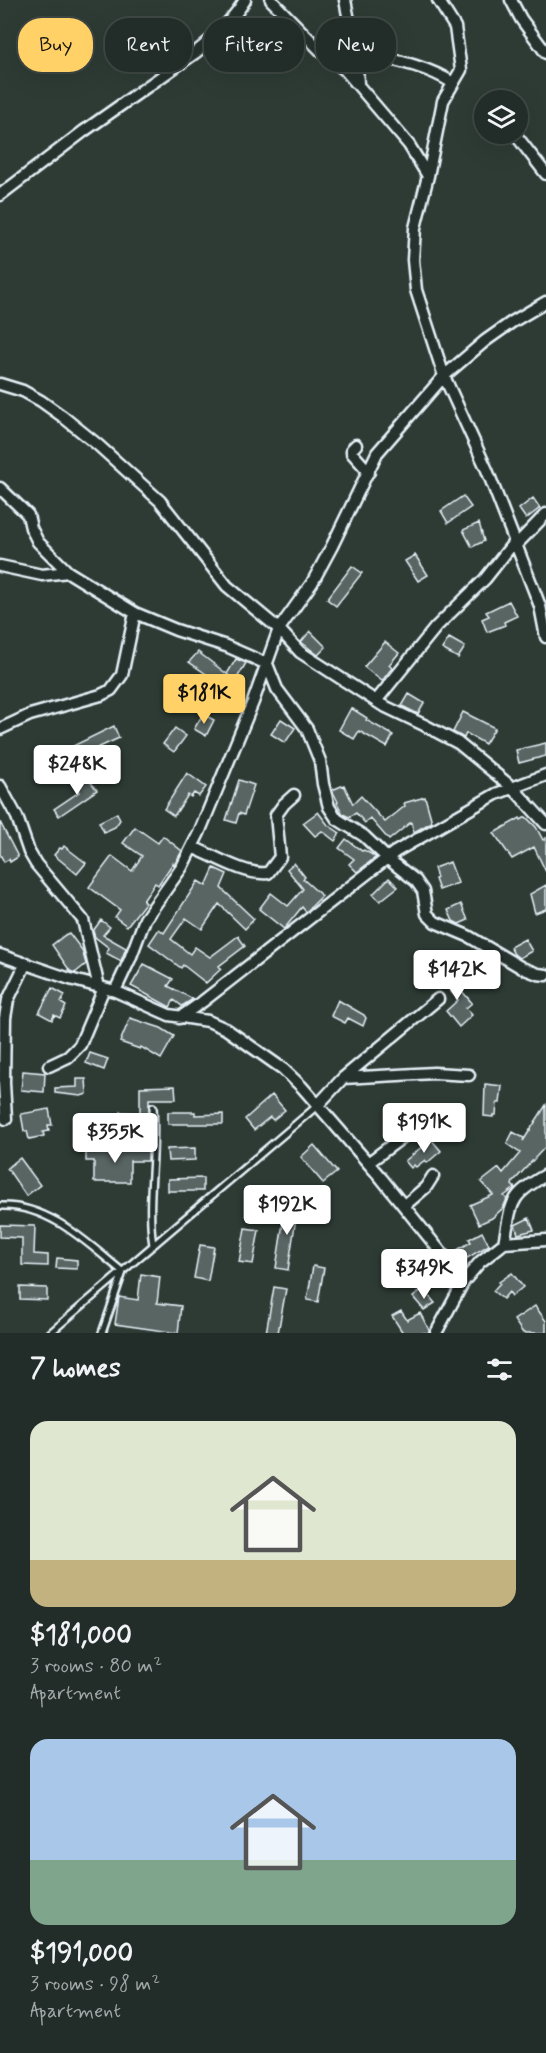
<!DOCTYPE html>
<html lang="en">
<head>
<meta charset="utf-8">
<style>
	:root { --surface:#222c28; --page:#2e3834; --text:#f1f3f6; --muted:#a2a7a8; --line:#3f4845; --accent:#ffd166 }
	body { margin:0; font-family:Mynerve,sans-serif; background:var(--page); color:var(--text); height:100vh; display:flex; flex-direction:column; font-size:22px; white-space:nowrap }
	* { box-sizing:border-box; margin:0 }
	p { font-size:20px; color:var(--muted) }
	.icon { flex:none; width:33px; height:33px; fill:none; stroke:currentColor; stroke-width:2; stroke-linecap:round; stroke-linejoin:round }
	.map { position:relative; height:1333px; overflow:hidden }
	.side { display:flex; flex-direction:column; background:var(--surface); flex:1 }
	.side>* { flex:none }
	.guide { position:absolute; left:18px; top:18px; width:510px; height:54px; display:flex; gap:12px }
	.controls { position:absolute; left:474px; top:90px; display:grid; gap:12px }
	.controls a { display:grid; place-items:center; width:54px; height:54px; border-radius:50%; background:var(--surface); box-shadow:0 6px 24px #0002,0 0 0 2px var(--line); font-size:30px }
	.price { position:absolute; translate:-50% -51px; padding:0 14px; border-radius:6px; background:#fff; color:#222; font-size:20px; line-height:39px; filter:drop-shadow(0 2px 3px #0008) }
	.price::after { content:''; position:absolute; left:50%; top:36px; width:18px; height:14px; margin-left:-9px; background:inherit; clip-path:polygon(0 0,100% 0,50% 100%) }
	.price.active { background:var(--accent); color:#111 }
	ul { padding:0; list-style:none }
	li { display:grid; align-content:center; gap:12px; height:318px; padding:0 30px }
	li span { display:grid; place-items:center; height:186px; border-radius:18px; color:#555 }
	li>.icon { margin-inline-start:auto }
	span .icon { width:108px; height:108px; fill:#fffc; stroke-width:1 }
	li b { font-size:26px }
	h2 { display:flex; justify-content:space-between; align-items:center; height:72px; padding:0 30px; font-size:26px }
	.tag { padding:0 21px; border-radius:24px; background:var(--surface); box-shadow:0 6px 24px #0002,0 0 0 2px var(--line); font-size:21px; line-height:54px }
	.tag.active { background:var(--accent); color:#111 }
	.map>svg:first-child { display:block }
</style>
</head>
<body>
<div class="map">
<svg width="546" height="1333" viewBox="0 0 546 1333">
	<rect width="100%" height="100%" fill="#2e3b35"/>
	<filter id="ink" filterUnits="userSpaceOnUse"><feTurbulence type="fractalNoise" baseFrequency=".0167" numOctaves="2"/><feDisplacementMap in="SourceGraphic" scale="12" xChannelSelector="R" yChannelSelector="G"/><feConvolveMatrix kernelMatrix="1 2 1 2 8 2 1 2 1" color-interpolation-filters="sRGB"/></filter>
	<g filter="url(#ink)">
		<path fill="#596563" stroke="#e8f1f8" stroke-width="1.5" d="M463,496L471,507L448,523L441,511Z
			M533,498L540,508L526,519L519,509Z
			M479,523L484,541L472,547L463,530Z
			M415,555L428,575L418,581L405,561Z
			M352,566L362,573L336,606L327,599Z
			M509,601L517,616L504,622L505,625L487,632L482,619L489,616L486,612Z
			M310,631L326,647L318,655L301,642Z
			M449,638L465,647L458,658L442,649Z
			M385,642L399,653L389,665L392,668L382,681L364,667Z
			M198,652L227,674L236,659L246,663L236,680L228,675L222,685L189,662Z
			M409,694L424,703L418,714L402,706Z
			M351,708L367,718L366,720L393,735L387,747L359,731L354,739L339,730Z
			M463,712L495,728L485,744L466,733L464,738L453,732Z
			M203,714L214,720L206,736L194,729Z
			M281,719L295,728L285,743L271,734Z
			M114,726L119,738L78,757L73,746Z
			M175,728L186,736L174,752L163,744Z
			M546,743V756L519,763L516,750Z
			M187,773L206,787L199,796L194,793L191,797L188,795L174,816L164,809Z
			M86,776L97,790L59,816L54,809L79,792L74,785Z
			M239,780L254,785L244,815L239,813L236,823L226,820Z
			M344,785L353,804L361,796L385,822L405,806L404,803L425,797L432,822L414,832L411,822L389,840L370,818L365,823L356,813L349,817L343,814L337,803L338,802L332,790Z
			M318,812L328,825L340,833L335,841L322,831L315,836L303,823Z
			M117,813L120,820L115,827L104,832L99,822Z
			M526,817L536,827L543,840L546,838V872L534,847L512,859L494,833L520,818L521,820Z
			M0,822L18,857L10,862L9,859L4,862L0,854Z
			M135,827L158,843L163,836L182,851L174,865L173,863L158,885L155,883L143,901L145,903L127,926L115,917L120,910L89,887L112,856L132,871L142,856L123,843Z
			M346,839L362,851L364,850L376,857L357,872L349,864L354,859L339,848Z
			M64,846L86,863L77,874L54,855L60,848L62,849Z
			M450,862L458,883L439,890L435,879L437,878L434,868Z
			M294,863L305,877L303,879L322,896L306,912L302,907L284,929L259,909L271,893L288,906L303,889L287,869Z
			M214,868L227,874L221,888L254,919L245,929L219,904L202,929L186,918L171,939L190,954L195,947L210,957L238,936L245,946L219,966L221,969L206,983L183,965L181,968L149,944L159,929L164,933L198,881L206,886Z
			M389,878L398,887L380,901L373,894Z
			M546,885V909L535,913L530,894Z
			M461,904L468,920L459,924L453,921L448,910Z
			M101,920L110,927L103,935L126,948L121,961L106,953L109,948L95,937L93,931Z
			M69,933L82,950L86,964L75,973L70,971L52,945L65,935Z
			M525,939L532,951L519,958L514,954L510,947Z
			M485,962L487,967L497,973L490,985L477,977Z
			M144,964L173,979L168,986L193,999L182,1006L174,1000L170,1007L131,986Z
			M445,971L472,1003L466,1008L472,1015L459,1027L446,1011L458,1000L438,977Z
			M52,988L65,995L61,1003L66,1006L60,1018L54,1015L52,1020L39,1013Z
			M338,1000L364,1015L366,1018L363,1026L348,1018L345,1023L331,1016Z
			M130,1018L161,1028L174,1036L161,1059L141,1047L140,1049L120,1042Z
			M90,1053L108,1059L104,1070L86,1063Z
			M23,1071L45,1073L44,1092L21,1090Z
			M77,1079H86L87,1094L81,1096L55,1093V1088L77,1087Z
			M485,1084L502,1086L500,1103H497L496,1115H493V1117L484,1116Z
			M175,1086L176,1099H149V1125H121V1112L140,1113V1087Z
			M272,1095L285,1110L273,1120L270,1117L254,1130L245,1119Z
			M546,1105V1146L513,1182L512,1185L515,1188L504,1196L507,1199L503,1208L492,1218L479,1224L470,1205L493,1195L481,1182L499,1168L503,1173L520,1153L507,1144L513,1132L524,1138L523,1141Z
			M49,1109L52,1125H48L49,1131L43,1132L44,1136L29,1139L27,1131H24L21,1114Z
			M168,1112H195V1115L223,1114V1124H168Z
			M431,1139L441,1151L427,1163L425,1160L416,1167L414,1165L411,1168L405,1161Z
			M314,1145L337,1172L323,1183L301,1157Z
			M148,1148V1161H130V1182H94V1161H86V1151H121V1149Z
			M195,1148V1160L168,1161L167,1149Z
			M20,1158L40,1185L26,1196L7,1168Z
			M203,1178V1191H168V1179Z
			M286,1203L298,1205L288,1270L276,1268Z
			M529,1218L534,1230L518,1234L515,1225Z
			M0,1225L35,1226L34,1254L48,1255V1266L22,1265V1238L0,1237Z
			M245,1228L259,1230L253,1264L239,1262Z
			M482,1232L489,1245L459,1263L452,1253L471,1242L469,1239Z
			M200,1245L214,1247L208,1281L194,1278Z
			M57,1258L77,1260V1269L56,1268Z
			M435,1260L446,1276L429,1290L414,1272L425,1263L427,1266Z
			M313,1266L324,1268L318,1302L307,1300Z
			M512,1273L523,1287L512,1296L509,1292L503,1299L493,1291L500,1283L499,1282Z
			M141,1274L160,1277L157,1303L181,1306L178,1333L115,1324L119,1297L138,1300Z
			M20,1287L47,1288V1300L20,1299Z
			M274,1287L286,1289L278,1333H266Z
			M423,1289L435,1303L424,1310L413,1297Z
			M535,1306L546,1321V1333H523L514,1320Z
			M401,1311L407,1320L420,1313L429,1330V1333H403L392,1316Z"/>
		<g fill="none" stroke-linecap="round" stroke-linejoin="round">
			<g stroke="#e8f1f8" stroke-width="10">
				<path id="service" d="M0,1206C49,1204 87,1243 123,1272L102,1333
					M153,1245C146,1199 157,1153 153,1107
					M50,1333L317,1106"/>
			</g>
			<g stroke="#e8f1f8" stroke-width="15">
				<path id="minor" d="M271,0L321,51L345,70L409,145L428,176
					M345,0L357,61L358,85
					M438,0L455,27L461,70L443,101L428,176L415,228L413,260L416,290L444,376L487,470L540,606L546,637
					M511,0L521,19L546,53
					M355,51C388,59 424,64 453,83
					M515,134L546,174
					M0,195L84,131L195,53C214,38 232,21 245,0
					M0,384L23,391L41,401L62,416L98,445L160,501L227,586L279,629L300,652L382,705L424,725L458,743L513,788L546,824
					M356,445L352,449V453L369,472
					M0,488L23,510L28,515L31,528L38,542L68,572L135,613L176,630L226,646L267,664L277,689L307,729L320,761L323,784L329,807L337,819L364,836L387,858L416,881L423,891L427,914L435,922L468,936L522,968L538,974L546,975
					M516,545L546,514
					M0,566L42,575L68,572
					M376,701L436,627L485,579L515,541
					M0,729L30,715L101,695L111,690L122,675L135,613
					M0,786L17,817L29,852L36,864L83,920L99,987
					M192,847C212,855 246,876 268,873L280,857L276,815L284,804L294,795
					M0,955L70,979L115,991L169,1015L208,1021L226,1029L256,1050L283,1069L302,1087L382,1179L464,1281
					M115,991L130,959L145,919L182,867L199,833L253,702L279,629L312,583L332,546L377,453L444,376L485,341L512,322L546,302
					M179,1018L202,1002L395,852L496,794L546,775
					M49,1066L68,1057L80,1045L104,988
					M343,1078L434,1073L469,1075
					M317,1106L343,1078L438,999
					M6,1119L4,1083L5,1018L8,1000L26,963
					M368,1163L408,1133
					M404,1206L426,1187L433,1176
					M504,1243L546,1240
					M436,1333L464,1281L480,1262L504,1243C512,1203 508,1196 546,1175"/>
			</g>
			<use href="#service" stroke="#26332d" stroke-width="5"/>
			<use href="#minor" stroke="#26332d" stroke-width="10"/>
		</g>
	</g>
</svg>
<div class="controls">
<a><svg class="icon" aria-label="layers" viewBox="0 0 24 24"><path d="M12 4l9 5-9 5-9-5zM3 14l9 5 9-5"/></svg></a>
</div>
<b class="price active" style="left:204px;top:725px">$181K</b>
<b class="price" style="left:77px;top:796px">$248K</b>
<b class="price" style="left:457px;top:1001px">$142K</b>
<b class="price" style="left:424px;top:1154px">$191K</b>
<b class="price" style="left:115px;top:1164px">$355K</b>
<b class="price" style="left:287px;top:1236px">$192K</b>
<b class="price" style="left:424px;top:1300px">$349K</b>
<div class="guide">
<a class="tag active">Buy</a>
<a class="tag">Rent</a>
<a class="tag">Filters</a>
<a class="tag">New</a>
</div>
</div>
<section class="side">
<h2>7 homes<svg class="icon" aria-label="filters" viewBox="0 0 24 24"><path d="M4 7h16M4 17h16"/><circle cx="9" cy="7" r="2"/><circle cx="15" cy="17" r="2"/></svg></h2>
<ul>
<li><span style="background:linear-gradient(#dfe7d0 75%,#c2b280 0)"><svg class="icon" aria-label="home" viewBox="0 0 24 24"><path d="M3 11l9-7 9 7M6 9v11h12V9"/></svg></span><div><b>$181,000</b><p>3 rooms · 80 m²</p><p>Apartment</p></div></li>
<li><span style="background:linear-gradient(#a9c7e8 65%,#7fa58c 0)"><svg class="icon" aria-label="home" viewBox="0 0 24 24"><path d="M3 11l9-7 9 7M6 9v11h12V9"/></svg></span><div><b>$191,000</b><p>3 rooms · 98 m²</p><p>Apartment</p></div></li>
</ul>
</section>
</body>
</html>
